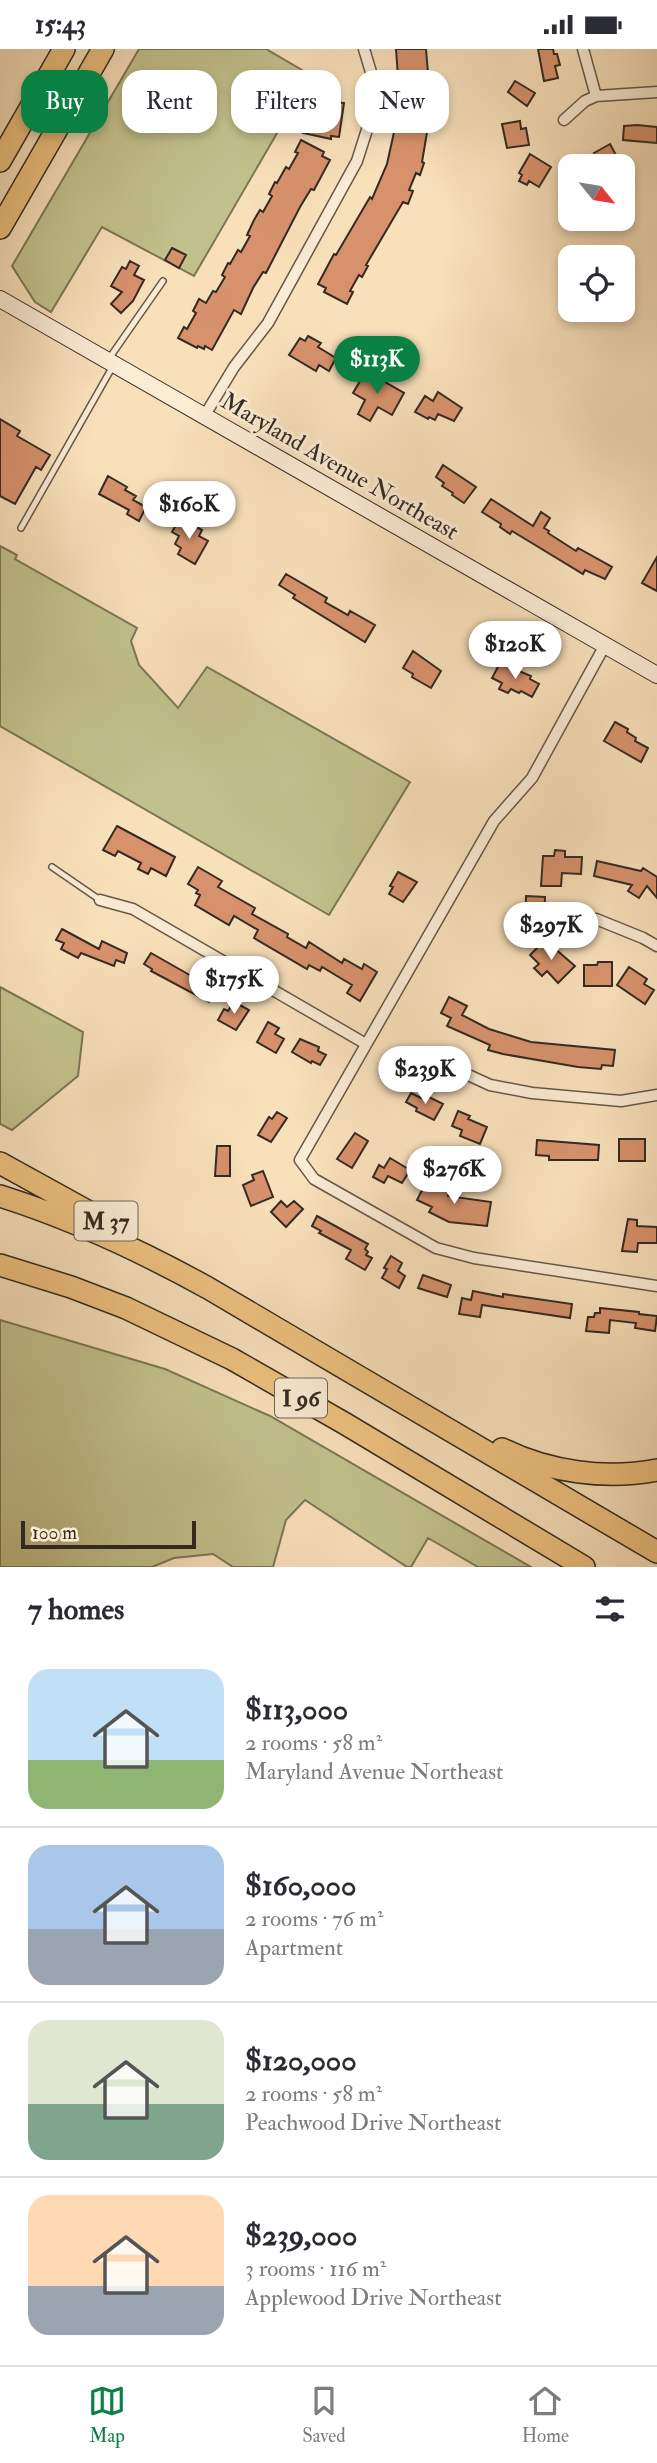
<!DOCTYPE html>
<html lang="en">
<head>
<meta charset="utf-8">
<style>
	:root { --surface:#fff; --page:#f2f2f3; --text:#2b2b33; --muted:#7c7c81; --line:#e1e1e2; --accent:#0b8043 }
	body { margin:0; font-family:"IM FELL Double Pica",serif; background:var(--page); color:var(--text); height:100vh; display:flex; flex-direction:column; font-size:26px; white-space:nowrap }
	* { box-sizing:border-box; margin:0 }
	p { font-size:23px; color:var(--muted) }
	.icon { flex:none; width:38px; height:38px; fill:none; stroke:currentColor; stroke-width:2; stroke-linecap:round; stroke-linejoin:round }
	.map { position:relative; height:1518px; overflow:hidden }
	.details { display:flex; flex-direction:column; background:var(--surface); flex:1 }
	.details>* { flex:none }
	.guide { position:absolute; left:21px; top:21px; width:616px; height:63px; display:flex; gap:14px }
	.needle { width:46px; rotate:120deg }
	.buttons { position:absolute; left:558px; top:105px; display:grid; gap:14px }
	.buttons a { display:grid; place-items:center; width:77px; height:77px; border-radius:14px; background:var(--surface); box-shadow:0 4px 10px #0003; font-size:35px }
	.scale { position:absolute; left:21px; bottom:18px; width:175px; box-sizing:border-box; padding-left:7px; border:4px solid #342a22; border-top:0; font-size:19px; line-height:24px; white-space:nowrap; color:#342a22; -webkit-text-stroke:5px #faebd3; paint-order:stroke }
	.price { position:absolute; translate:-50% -60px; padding:0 16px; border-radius:24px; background:#fff; color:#222; font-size:23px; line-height:46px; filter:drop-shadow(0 2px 4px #0008) }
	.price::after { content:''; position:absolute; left:50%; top:42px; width:21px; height:16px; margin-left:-10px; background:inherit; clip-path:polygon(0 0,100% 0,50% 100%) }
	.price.current { background:var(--accent); color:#fff }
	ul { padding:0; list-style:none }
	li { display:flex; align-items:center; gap:21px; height:175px; padding:0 28px }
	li+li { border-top:2px solid var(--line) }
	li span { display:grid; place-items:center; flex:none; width:196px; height:140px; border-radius:21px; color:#555 }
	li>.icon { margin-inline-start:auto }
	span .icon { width:84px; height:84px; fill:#fffc; stroke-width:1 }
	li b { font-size:30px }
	h2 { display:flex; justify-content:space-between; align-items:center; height:84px; padding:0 28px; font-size:30px }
	.pill { padding:0 24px; border-radius:21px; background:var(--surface); box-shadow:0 4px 10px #0003; font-size:24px; line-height:63px }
	.pill.current { background:var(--accent); color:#fff }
	.status { display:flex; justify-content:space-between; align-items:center; height:49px; padding:0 35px; background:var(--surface); direction:ltr }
	.status svg { height:19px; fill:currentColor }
	.tabs { display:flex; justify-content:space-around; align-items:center; height:98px; border-top:2px solid var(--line); background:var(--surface); font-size:19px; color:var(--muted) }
	.tabs a { display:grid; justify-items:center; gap:4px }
	.tabs .current { color:var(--accent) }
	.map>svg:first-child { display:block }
</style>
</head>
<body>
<div class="status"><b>15:43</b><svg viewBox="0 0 49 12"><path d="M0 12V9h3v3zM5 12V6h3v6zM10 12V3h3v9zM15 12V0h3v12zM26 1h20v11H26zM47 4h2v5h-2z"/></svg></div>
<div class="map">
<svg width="657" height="1518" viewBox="0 0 657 1518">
	<rect width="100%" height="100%" fill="#f8e0bb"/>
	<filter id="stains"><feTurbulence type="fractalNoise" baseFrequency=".00286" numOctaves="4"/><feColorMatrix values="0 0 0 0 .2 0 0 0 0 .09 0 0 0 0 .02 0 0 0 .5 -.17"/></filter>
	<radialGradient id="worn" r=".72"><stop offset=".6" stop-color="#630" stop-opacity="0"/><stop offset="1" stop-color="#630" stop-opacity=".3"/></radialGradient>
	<path fill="#c2c18d" stroke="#7b7658" stroke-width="2" d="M139,0H266L302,21L301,43L194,227L102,178L51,263L35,253L12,217Z
		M0,497L17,506L15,510L137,579L131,592L139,616L178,659L207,618L410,733L329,866L0,677Z
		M0,938L83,983L78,1027L12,1081L0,1075Z
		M0,1271L165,1320L270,1367L531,1518H478L428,1489L411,1518H407L305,1451L286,1471L273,1518H233L213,1505L174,1509L152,1518H0Z"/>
	<path fill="#d7926d" stroke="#342a22" stroke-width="2" d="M396,0H426L431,60L422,113L424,114L420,126L416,124L409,141L413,142L408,155L403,153L366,216L368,217L362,228L359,226L350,242L353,243L347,255L324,243L326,239L318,235L334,205L336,206L370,148L372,150L387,115L400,56Z
		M538,0H553L554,5H557L560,16L555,17L558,29L544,32Z
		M515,32L535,44L527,57L508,43Z
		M311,44L337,49L336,53L344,54L339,88L331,87V90L303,84L305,75L309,76L312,58L309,57Z
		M520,72L521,80L526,79L529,96L507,99L502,75Z
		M637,76L657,78V94L623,91L624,77Z
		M301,91L324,103L322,107L330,111L314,141L311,140L300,158L266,224L263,223L253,239L241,265L234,261L212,301L205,297L204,300L198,297L197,299L178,289L184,278L187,280L196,264L193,262L199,250L206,254L213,242L216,243L225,228L222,226L228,214L230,215L238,201L241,203L250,187L247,186L254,171L260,161L263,163L272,147L269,145L275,133L277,134L286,118L289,120L298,104L295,103Z
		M610,95L617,108L606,114L608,117H592L589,111L596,107L594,104Z
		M530,105L551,118L539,138L529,132L527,136L519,132L522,126L519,124Z
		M172,199L186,206L179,219L165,211Z
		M130,212L139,217L134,226L144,231L133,252L121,264L111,255L122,243L111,237L122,218L126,220Z
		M308,287L321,294L318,298L336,309L329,322L319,316L316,322L289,306L300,289L305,292Z
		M366,322L404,344L392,366L378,358L370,372L358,365L365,351L353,344Z
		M438,343L462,359L454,372L438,365L435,371L429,368L428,370L415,363L425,347L433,352Z
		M0,370L20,382L17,387L50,406L41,421L36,418L15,455L0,447Z
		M443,416L476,438L464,454L452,446L453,444L442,437L444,434L436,428Z
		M108,427L127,438L125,441L136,447L133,451L146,458L139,472L127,465L129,461L99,445Z
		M491,450L533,477L541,463L550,469L544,479L549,482L548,484L576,502L578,499L612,518L605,530L585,521L583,525L512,482L510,485L500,478L501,475L482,463Z
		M180,469L202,481L199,487L208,492L195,515L178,505L181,499L175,495L179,487L172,483Z
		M657,508V542L642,534Z
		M286,525L327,549L325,553L348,566L350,562L375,576L365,593L293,549L295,546L279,536Z
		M413,602L441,622L431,639L412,628L413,625L403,619Z
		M500,614L531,627L530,630L539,635L532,648L521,642L519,644L511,640L508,644L499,640L502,634L492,629Z
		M615,673L628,680L627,683L636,689L635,692L648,699L641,713L604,692Z
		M117,777L175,808L166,827L151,819L148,825L138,820L141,814L118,802L115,807L103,801Z
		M555,801L565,802V808H582L581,825L562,824L561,837H541L543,807H554Z
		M597,812L641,822L643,819L657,828V849L647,837L639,849L628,842L632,836L594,827Z
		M198,818L222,832L218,838L255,859L252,865L288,885L287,888L306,899L309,893L342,914L344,910L362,920L364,915L377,923L360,952L347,944L352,936L322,918L320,922L309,916L307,920L254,889L258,881L234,867L229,876L195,856L200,846L196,844L198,841L188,835Z
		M398,823L417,833L403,853L389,845L393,838L390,837Z
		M526,847L545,848L544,870H548L547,885L525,884Z
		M62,880L99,900L102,892L127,904L124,914L116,911L114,917L81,904L78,909L61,900L64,894L56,891Z
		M545,891L575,917L558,934L547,922L542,927L534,919L539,915L530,906Z
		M151,904L216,941L209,953L151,922L152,920L144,915Z
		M598,913H612V937H584V916H597Z
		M629,918L647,930L644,935L654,941L645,955L617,936Z
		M449,948L467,957L462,966L489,980L531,993L615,1001L613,1017L602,1016L601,1020L578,1018L503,1005L488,1001L490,996L447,977L451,969L441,964Z
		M238,955L249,961L236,981L218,971L224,960L228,962L231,957L236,960Z
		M268,973L279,979L275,985L284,990L276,1004L257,993Z
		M300,990L319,998L318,1002L326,1006L320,1016L312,1012L311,1014L292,1003Z
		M411,1044L423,1050L425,1046L443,1055L434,1071L416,1062L417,1059L406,1053Z
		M458,1062L470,1067L468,1070L487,1078L480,1095L460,1087L462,1081L452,1077Z
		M277,1063L287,1069L271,1093L258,1086L269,1068L272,1070Z
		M355,1084L368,1092L352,1119L337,1110Z
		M619,1090H645V1112H619Z
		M537,1091L599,1096L598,1111H549V1107L536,1106Z
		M217,1097H230V1127H215Z
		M390,1109L410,1121L402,1134L388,1127L384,1134L373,1128L379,1116L384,1119Z
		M263,1122L273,1148L251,1157L243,1136L254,1131L252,1126Z
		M428,1129L450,1142L448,1147L491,1153L487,1177L449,1173L429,1163L432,1158L417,1151Z
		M281,1152L287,1158L294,1152L303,1160L286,1178L271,1163Z
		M317,1167L368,1195L365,1200L368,1203L366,1206L372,1209L365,1221L346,1210L351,1201L319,1184L321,1182L312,1177Z
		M628,1170L637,1171V1177L657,1178V1194H638L637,1203L622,1202Z
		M391,1207L402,1214L398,1222L405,1227L399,1239L382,1229L387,1220L384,1219Z
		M423,1226L451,1236L447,1248L418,1239Z
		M473,1242L503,1248V1245L572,1255L570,1269L482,1256L480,1268L459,1265L462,1249L471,1251Z
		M600,1259L639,1263V1265L657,1267L655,1282L635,1279L636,1274L610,1271L609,1284L586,1282L588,1268H594L595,1264H600Z"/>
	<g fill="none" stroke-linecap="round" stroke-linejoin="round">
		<g stroke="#655848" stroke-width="8">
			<path id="lane" d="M108,311L163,232
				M21,479L113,317
				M52,818L100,851"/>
		</g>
		<g stroke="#655848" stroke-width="13">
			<path id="street" d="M583,0L596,47
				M564,71L585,52L596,47L657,43
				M205,366L234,318L268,274L357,112L371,68L374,33L364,0
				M605,596L532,729L494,772L300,1111L314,1130L436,1199L474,1209L657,1237
				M100,851L133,860L366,995
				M596,870L643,889L657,897
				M429,1008L490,1036L532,1044L621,1052L657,1046"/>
		</g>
		<g stroke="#342a22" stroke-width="18">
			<path id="secondary" d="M0,250L657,626"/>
		</g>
		<g stroke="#342a22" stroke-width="24">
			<path id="highway" d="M0,112L64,0
				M0,179L103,0
				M0,1114L116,1178
				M0,1147C73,1170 141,1202 208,1239L657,1503
				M0,1216L71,1238L126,1259L232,1310L344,1374L584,1518
				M502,1400C549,1423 606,1431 657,1421"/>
		</g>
		<use href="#lane" stroke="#faebd3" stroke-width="5"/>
		<use href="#street" stroke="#faebd3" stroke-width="10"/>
		<use href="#secondary" stroke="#faebd3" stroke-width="16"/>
		<use href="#highway" stroke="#ecc07e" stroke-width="21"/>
	</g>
	<g text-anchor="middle" stroke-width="6" stroke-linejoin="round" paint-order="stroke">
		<g fill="#faebd3" stroke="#6f6457" stroke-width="2">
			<rect x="74.5" y="1152.5" width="63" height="39" rx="5"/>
			<rect x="275" y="1329.5" width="52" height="39" rx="5"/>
		</g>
		<g font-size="23" font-weight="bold" fill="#342a22">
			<text x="106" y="1180">M 37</text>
			<text x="301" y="1357">I 96</text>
		</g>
		<g font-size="24" fill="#342a22" stroke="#faebd3">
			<text transform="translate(340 417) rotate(30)" y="8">Maryland Avenue Northeast</text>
		</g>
	</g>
	<rect width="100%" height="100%" filter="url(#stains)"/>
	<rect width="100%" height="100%" fill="url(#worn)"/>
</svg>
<div class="buttons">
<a><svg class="needle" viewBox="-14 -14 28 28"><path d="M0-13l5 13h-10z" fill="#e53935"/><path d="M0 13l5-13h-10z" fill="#7c7c81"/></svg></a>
<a><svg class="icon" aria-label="locate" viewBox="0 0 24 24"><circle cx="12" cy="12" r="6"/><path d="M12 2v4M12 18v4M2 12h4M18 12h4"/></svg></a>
</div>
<div class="scale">100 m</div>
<b class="price current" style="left:377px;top:347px">$113K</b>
<b class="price" style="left:189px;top:492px">$160K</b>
<b class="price" style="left:515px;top:632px">$120K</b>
<b class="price" style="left:551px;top:913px">$297K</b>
<b class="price" style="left:234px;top:967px">$175K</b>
<b class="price" style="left:425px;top:1057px">$239K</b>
<b class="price" style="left:454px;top:1157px">$276K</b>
<div class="guide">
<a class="pill current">Buy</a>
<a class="pill">Rent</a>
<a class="pill">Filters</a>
<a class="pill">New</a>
</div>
</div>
<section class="details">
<h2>7 homes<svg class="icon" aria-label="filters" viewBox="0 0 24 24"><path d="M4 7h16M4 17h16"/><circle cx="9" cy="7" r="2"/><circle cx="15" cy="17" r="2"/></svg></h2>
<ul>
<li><span style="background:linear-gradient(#bfe0f5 65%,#8fb573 0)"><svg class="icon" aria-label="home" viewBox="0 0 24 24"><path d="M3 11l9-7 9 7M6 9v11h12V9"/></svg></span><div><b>$113,000</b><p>2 rooms · 58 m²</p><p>Maryland Avenue Northeast</p></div></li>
<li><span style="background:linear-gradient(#a9c7e8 60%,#9aa5b1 0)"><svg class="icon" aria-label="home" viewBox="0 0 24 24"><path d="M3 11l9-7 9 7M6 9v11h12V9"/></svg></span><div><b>$160,000</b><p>2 rooms · 76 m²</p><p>Apartment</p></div></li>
<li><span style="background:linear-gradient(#dfe7d0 60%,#7fa58c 0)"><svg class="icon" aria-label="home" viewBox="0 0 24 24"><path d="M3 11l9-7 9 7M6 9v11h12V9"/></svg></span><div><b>$120,000</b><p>2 rooms · 58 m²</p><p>Peachwood Drive Northeast</p></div></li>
<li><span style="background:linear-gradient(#ffd9b3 65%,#9aa5b1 0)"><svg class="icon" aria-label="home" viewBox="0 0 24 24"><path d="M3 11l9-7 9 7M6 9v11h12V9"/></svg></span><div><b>$239,000</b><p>3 rooms · 116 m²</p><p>Applewood Drive Northeast</p></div></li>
</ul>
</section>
<nav class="tabs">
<a class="current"><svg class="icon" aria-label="map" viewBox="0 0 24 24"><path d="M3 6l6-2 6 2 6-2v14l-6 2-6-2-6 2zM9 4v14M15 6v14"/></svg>Map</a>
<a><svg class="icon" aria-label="saved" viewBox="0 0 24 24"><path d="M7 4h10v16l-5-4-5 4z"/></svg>Saved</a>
<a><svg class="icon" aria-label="home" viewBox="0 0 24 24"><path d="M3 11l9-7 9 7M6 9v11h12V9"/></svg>Home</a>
</nav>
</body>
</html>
